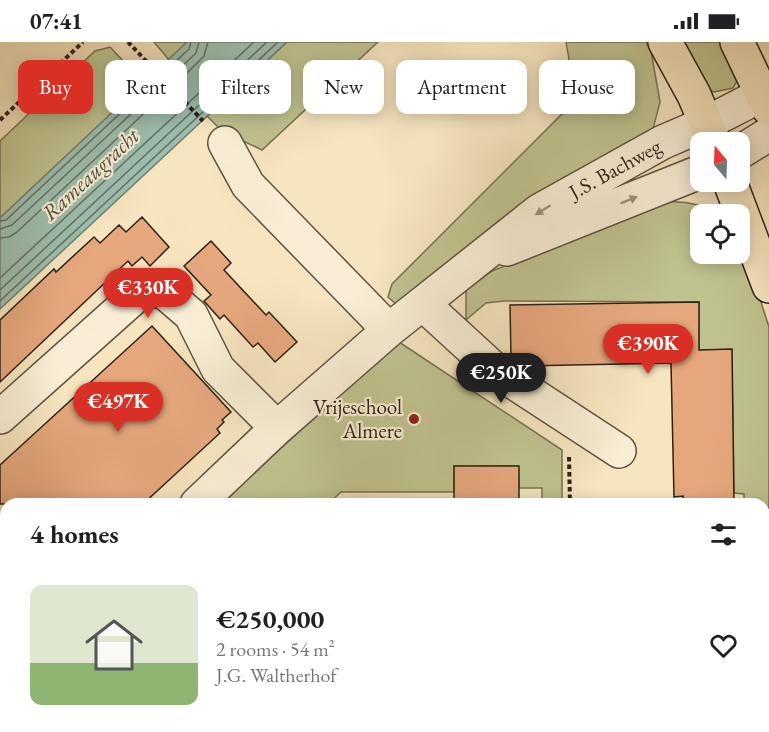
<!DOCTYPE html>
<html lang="en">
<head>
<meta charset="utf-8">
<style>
	:root { --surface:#fff; --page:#f2f2f2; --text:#202124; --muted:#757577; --line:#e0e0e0; --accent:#d93025 }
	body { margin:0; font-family:"EB Garamond",serif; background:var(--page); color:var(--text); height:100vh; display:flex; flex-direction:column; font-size:22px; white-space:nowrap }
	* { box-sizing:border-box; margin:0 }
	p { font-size:20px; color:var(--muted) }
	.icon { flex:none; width:33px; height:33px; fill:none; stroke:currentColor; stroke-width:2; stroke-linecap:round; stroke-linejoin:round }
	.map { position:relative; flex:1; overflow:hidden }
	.side { position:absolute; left:0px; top:456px; width:770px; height:234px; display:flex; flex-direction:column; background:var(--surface); border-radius:18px 18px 0 0; box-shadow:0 3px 15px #0003 }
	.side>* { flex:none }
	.hud { position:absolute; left:18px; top:18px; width:734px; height:54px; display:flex; gap:12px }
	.needle { width:39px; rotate:341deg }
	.fabs { position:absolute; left:690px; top:90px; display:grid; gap:12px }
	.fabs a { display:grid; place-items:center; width:60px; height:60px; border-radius:12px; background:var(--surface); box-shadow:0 3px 15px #0003; font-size:30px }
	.price { position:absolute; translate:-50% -51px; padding:0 14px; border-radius:21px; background:var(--accent); color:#fff; font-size:20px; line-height:39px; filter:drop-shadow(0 2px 3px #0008) }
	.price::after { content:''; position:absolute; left:50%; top:36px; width:18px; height:14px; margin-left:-9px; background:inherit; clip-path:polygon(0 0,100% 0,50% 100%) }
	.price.active { background:#222; color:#fff }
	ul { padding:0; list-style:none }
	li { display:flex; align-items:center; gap:18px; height:150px; padding:0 30px }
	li+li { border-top:2px solid var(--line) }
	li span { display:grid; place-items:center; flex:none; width:168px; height:120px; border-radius:12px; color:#555 }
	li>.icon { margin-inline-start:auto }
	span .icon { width:72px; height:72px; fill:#fffc; stroke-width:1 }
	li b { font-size:26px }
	h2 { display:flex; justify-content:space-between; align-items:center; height:72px; padding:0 30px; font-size:26px }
	.tag { padding:0 21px; border-radius:12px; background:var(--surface); box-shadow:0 3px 15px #0003; font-size:21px; line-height:54px }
	.tag.active { background:var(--accent); color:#fff }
	.status { display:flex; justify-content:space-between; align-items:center; height:42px; padding:0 30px; background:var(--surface); direction:ltr }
	.status svg { height:16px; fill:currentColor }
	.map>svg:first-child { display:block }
</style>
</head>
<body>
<div class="status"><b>07:41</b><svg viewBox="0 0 49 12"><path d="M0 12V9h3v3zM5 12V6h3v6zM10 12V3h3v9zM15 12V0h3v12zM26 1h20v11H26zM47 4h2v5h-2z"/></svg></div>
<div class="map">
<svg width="769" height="690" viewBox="0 0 769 690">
	<rect width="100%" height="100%" fill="#f6e5bf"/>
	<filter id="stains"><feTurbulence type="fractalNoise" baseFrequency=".00333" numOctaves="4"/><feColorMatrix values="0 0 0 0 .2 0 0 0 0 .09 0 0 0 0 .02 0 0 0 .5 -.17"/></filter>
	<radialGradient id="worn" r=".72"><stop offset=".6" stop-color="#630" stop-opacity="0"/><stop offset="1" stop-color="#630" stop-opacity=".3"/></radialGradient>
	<path fill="#c0c390" stroke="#767254" stroke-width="1.5" d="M154,0H187L169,18Z
		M287,0H378L262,108L222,89L207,74Z
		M566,0H646L651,9L660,60L653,87L634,108L503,176L407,259L396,262L388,255L392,242L562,72L578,69Z
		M680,0H722L739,35L733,46L714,50L704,45Z
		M110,5L144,41L0,176V99L95,9Z
		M669,160C688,159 703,163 719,172H700V212H740L760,257L769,285V650H764V462H744V452L734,451L732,308H699V260L504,259L486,261L466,278V248L492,229Z
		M399,300L562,408V462H542V446H519L518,424H454V450H341L328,462H219Z
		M6,643V684H52L56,690H0V644Z"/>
	<path fill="#9dbfb0" stroke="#708074" stroke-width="1.5" d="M187,0H287L0,267V176Z"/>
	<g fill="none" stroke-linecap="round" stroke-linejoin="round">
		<path stroke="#657064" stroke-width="1.5" d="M0,179L6,178L189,7L191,0
			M0,187L12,183L178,28L196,11L199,0
			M0,196L9,195L17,190L184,34L204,14L208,0
			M0,236L254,0
			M0,248L267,0
			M0,259L278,0"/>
	</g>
	<path fill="#e6a77d" stroke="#2d2119" stroke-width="1.5" d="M142,175L169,205L150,224L142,215L132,224L128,219L0,340V278L54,227L56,230L94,195L100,201L119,183L126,190Z
		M211,199L231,221L224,228L266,273L269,270L297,300L275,320L258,301L253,305L224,273L220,277L204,259L211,253L184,224Z
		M699,260V308L732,307L734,462H683V454L674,455L671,321L523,324L511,316L510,263Z
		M152,284L231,370L222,378L224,380L217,387L220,391L143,462H0V423Z
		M454,424H519V462H454Z"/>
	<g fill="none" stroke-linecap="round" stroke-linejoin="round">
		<g stroke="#5f5242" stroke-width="36">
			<path id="minor" d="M225,101L248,143L389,288
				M740,110L769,92
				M507,207L700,130
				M423,262L495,328L619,409
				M0,375L139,251L162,248L191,273L218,327L277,386
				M197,462L277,386L389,288L539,169L663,100L705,82L769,49
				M0,568L6,578
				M0,628L6,626
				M71,684L74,690"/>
		</g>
		<g stroke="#2d2119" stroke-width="36">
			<path id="major" d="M665,0L694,53L714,100
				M737,0L769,67
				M730,140L769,244"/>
		</g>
		<path stroke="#2d2119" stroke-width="4" stroke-dasharray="4.5 3" stroke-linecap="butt" d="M128,0L203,79
			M0,78L83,0
			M569,415L570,462
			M573,684V690"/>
		<use href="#minor" stroke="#f9eed5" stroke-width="33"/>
		<use href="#major" stroke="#f6e5bf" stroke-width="33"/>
	</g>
	<defs><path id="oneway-solid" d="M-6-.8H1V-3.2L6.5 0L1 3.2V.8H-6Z" transform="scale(1.5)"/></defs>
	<g fill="#9d9280">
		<use href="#oneway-solid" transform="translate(629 158) rotate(-22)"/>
		<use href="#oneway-solid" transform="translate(543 168) rotate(148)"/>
	</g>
	<circle fill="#8f2418" stroke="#f9eed5" stroke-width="2" cx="414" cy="377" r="6"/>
	<g text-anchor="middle" stroke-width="4.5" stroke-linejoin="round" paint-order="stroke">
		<g font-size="21" fill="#2d2119" stroke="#f9eed5">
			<text transform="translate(615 127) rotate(-29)" y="7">J.S. Bachweg</text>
		</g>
		<g font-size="21" fill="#2d2119" stroke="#f9eed5" text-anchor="end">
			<text x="402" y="372">Vrijeschool<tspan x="402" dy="24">Almere</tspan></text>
		</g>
		<g font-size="22" font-style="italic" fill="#4f5046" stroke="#f9eed5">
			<text transform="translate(90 132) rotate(-43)" y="8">Rameaugracht</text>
		</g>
	</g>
	<rect width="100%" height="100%" filter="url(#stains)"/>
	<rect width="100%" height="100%" fill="url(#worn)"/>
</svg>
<div class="fabs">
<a><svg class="needle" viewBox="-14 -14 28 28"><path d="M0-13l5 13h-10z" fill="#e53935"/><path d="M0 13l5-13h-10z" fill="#757577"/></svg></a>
<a><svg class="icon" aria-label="locate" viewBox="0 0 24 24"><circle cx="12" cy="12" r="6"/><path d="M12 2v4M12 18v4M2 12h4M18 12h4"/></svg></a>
</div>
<b class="price" style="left:148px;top:277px">€330K</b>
<b class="price" style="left:648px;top:333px">€390K</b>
<b class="price active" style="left:501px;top:362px">€250K</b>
<b class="price" style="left:118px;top:391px">€497K</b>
<div class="hud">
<a class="tag active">Buy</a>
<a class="tag">Rent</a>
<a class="tag">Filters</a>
<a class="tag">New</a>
<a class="tag">Apartment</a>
<a class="tag">House</a>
</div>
<section class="side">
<h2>4 homes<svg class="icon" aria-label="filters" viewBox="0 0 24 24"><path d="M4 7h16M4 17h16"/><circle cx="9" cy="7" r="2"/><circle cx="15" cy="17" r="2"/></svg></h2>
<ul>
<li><span style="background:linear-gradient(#dfe7d0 65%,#8fb573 0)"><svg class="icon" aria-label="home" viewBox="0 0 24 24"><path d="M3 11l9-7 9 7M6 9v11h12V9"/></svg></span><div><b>€250,000</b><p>2 rooms · 54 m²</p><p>J.G. Waltherhof</p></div><svg class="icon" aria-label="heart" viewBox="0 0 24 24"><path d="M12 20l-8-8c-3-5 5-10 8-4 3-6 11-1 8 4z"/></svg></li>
</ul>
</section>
</div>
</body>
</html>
